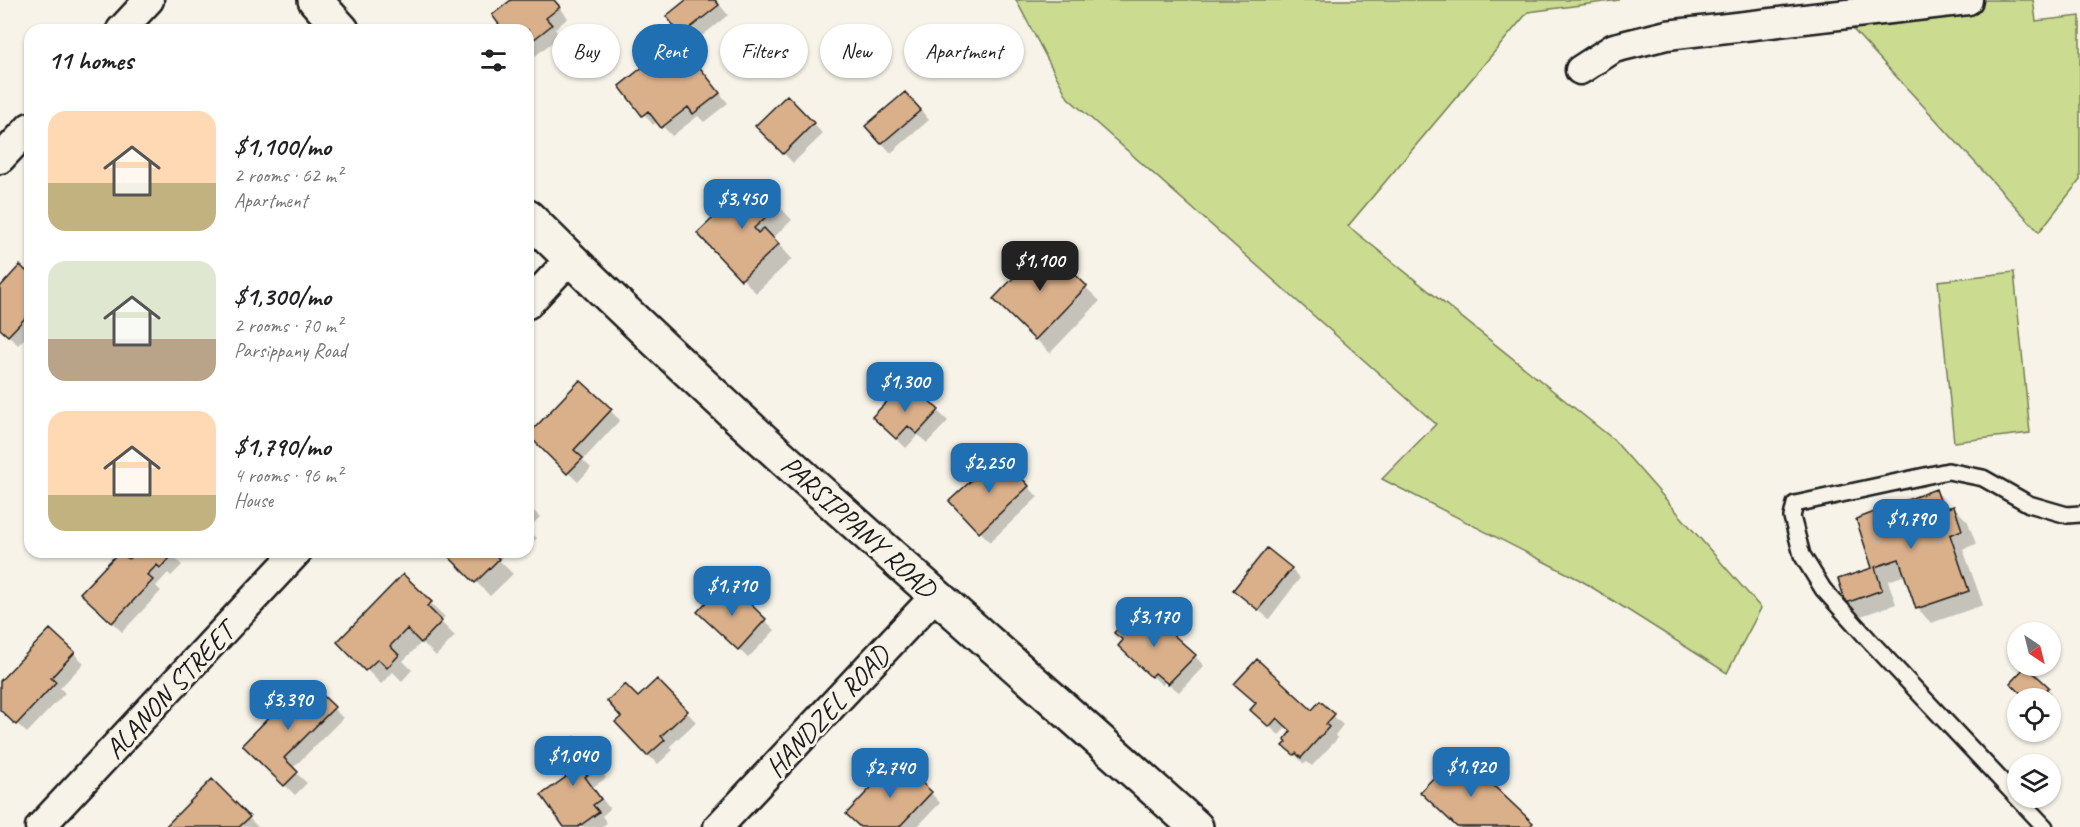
<!DOCTYPE html>
<html lang="en">
<head>
<meta charset="utf-8">
<style>
	:root { --surface:#fff; --page:#f6f6f6; --text:#202124; --muted:#757577; --accent:#1f6fb2 }
	body { margin:0; font-family:Caveat,sans-serif; background:var(--page); color:var(--text); height:100vh; display:flex; flex-direction:column; font-size:22px; white-space:nowrap }
	* { box-sizing:border-box; margin:0 }
	p { font-size:20px; color:var(--muted) }
	.icon { flex:none; width:33px; height:33px; fill:none; stroke:currentColor; stroke-width:2; stroke-linecap:round; stroke-linejoin:round }
	.map { position:relative; flex:1; overflow:hidden }
	.side { position:absolute; left:24px; top:24px; width:510px; height:534px; display:flex; flex-direction:column; background:var(--surface); border-radius:18px; box-shadow:0 2px 4px #0004 }
	.side>* { flex:none }
	.guide { position:absolute; left:552px; top:24px; width:570px; height:54px; display:flex; gap:12px }
	.needle { width:39px; rotate:145deg }
	.fabs { position:absolute; left:2007px; top:622px; display:grid; gap:12px }
	.fabs a { display:grid; place-items:center; width:54px; height:54px; border-radius:50%; background:var(--surface); box-shadow:0 2px 4px #0004; font-size:30px }
	.price { position:absolute; translate:-50% -51px; padding:0 14px; border-radius:12px; background:var(--accent); color:#fff; font-size:20px; line-height:39px; filter:drop-shadow(0 2px 3px #0008) }
	.price::after { content:''; position:absolute; left:50%; top:36px; width:18px; height:14px; margin-left:-9px; background:inherit; clip-path:polygon(0 0,100% 0,50% 100%) }
	.price.current { background:#222; color:#fff }
	ul { padding:0; list-style:none }
	li { display:flex; align-items:center; gap:18px; height:150px; padding:0 24px }
	li span { display:grid; place-items:center; flex:none; width:168px; height:120px; border-radius:18px; color:#555 }
	li>.icon { margin-inline-start:auto }
	span .icon { width:72px; height:72px; fill:#fffc; stroke-width:1 }
	li b { font-size:26px }
	h2 { display:flex; justify-content:space-between; align-items:center; height:72px; padding:0 24px; font-size:26px }
	.chip { padding:0 21px; border-radius:27px; background:var(--surface); box-shadow:0 2px 4px #0004; font-size:21px; line-height:54px }
	.chip.current { background:var(--accent); color:#fff }
	.map>svg:first-child { display:block }
</style>
</head>
<body>
<div class="map">
<svg width="2080" height="827" viewBox="0 0 2080 827">
	<rect width="100%" height="100%" fill="#f7f3e8"/>
	<filter id="ink" filterUnits="userSpaceOnUse"><feTurbulence type="fractalNoise" baseFrequency=".0167" numOctaves="2"/><feDisplacementMap in="SourceGraphic" scale="12" xChannelSelector="R" yChannelSelector="G"/><feConvolveMatrix kernelMatrix="1 2 1 2 8 2 1 2 1" color-interpolation-filters="sRGB"/></filter>
	<g filter="url(#ink)">
		<path fill="#cbdc91" stroke="#747c56" stroke-width="1.5" d="M1016,0H1619L1528,12L1348,226L1613,439L1761,608L1727,673L1582,581L1382,479L1436,424L1068,98Z
			M1826,0H2033L2036,21L2080,16V180L2039,232Z
			M2014,272L2030,433L1954,442L1938,281Z"/>
		<path fill="#0003" d="M513,0H554L568,18L555,29L560,36L530,60L528,57V30H505Z
			M688,0H716L728,15L692,44L668,16Z
			M690,57L728,103L704,122L698,116L672,136L658,121L653,125L621,86L654,60L667,74Z
			M787,97L823,134L793,163L757,126Z
			M915,103L929,120L891,153L882,143Z
			M769,195L792,220L773,238L792,259L756,293L700,233Z
			M1045,248L1100,301L1050,353L995,299Z
			M30,269V333L18,345L0,327V289Z
			M580,382L620,420L583,460L591,468L578,482L539,445Z
			M919,393L948,421L927,443L918,435L906,448L874,417L913,398Z
			M1009,466L1038,497L990,542L951,501Z
			M1936,491L1951,508L1954,507L1968,522L1976,544L1963,549L1983,605L1931,623L1917,608L1906,575L1888,581L1896,604L1861,616L1847,602L1874,569L1858,520Z
			M528,505L540,517L528,529Z
			M528,530L537,538L528,547Z
			M138,552H169L182,565L171,576L168,573L156,586L161,591L122,632L82,593L121,553L129,561Z
			M447,552H508L499,560L513,574L490,596Z
			M1291,569L1300,578L1269,619L1235,590Z
			M403,576L445,617L440,621L455,636L436,656L422,642L403,661L412,670L402,681L393,672L381,684L339,642Z
			M739,595L775,630L748,658L709,621Z
			M50,631L84,663L60,688L65,693L27,733L0,708V683Z
			M1129,655L1195,656L1204,666L1179,692L1166,682L1162,685Z
			M2025,668L2052,693L2047,699H2029Z
			M309,684L343,718L292,769L307,783L295,795L244,745Z
			M667,691L696,722L670,746L673,750L658,764L648,755L638,699Z
			M1320,703L1343,725L1335,735L1338,738L1312,766L1307,762L1304,764L1286,746L1293,732L1287,727L1279,735L1261,719L1313,712Z
			M575,739L585,749L606,778L593,787L610,809L602,816L607,823L601,827H566L568,778Z
			M212,782L258,827H167Z
			M931,793L940,803L917,827H861Z"/>
		<path fill="#dab08b" stroke="#1c1c1c" stroke-width="1.5" d="M511,0H554L560,7L546,18L552,25L528,44V30H503L492,15Z
			M686,0H715L719,5L681,35L666,16Z
			M690,55L720,93L693,114L688,107L661,128L648,111L642,116L619,86L654,58L666,73Z
			M905,92L921,110L881,144L865,126Z
			M787,95L814,123L783,154L755,126Z
			M755,179L779,205L754,228L758,233L764,228L779,244L741,280L697,233Z
			M1045,245L1087,286L1035,340L993,299Z
			M20,265L26,271L30,267V313L8,336L0,329V287Z
			M580,380L612,409L574,450L583,458L567,474L528,435Z
			M902,386L913,396L919,391L939,410L917,434L908,426L896,439L872,417Z
			M1000,454L1029,486L979,533L949,501Z
			M1936,489L1943,509L1954,506L1962,530L1950,535L1969,591L1916,609L1899,559L1875,567L1882,590L1846,603L1838,579L1872,568L1856,519Z
			M1267,548L1292,568L1258,610L1233,590Z
			M119,552L129,559L136,552H171L174,554L160,568L157,565L147,575L153,580L112,623L80,593Z
			M444,552H493L499,559L475,583Z
			M403,574L432,602L427,606L442,621L421,643L407,629L390,646L399,655L387,668L378,659L365,671L337,642Z
			M719,588L732,601L739,593L766,619L738,650L697,612Z
			M1149,613L1196,655L1168,684L1155,673L1151,677L1118,646L1123,640L1114,633L1127,618L1137,625Z
			M50,629L75,652L51,678L56,682L16,725L0,710V681Z
			M1257,659L1312,710L1320,701L1335,714L1326,724L1329,727L1301,758L1296,753L1294,755L1283,746L1287,742L1284,740L1291,731L1277,718L1269,727L1250,710L1256,703L1234,684Z
			M2026,666L2049,687L2038,699H2027L2010,683Z
			M657,679L688,711L661,736L665,740L647,756L615,722L621,717L607,701L625,684L638,697Z
			M309,682L335,707L284,758L298,772L284,786L242,745L284,702L286,705Z
			M575,737L597,768L585,777L601,799L593,805L599,812L578,827H564L541,795L566,777L550,756Z
			M1458,752L1533,823L1529,827H1457L1420,792Z
			M897,760L932,792L899,827H860L846,814Z
			M212,779L250,817L239,827H165Z"/>
		<g fill="none" stroke-linecap="round" stroke-linejoin="round">
			<g stroke="#1c1c1c" stroke-width="20">
				<path id="service" d="M2045,827L1870,641L1823,589L1802,555L1792,517L1795,504L1948,471L1983,478L2029,504L2067,515L2080,514"/>
			</g>
			<g stroke="#1c1c1c" stroke-width="33">
				<path id="minor" d="M121,30L149,0
					M1580,70L1614,48L1667,35L1968,0
					M0,159L30,127
					M528,304L570,259
					M40,827L297,552
					M718,827L936,595"/>
			</g>
			<g stroke="#1c1c1c" stroke-width="38">
				<path id="secondary" d="M315,0L342,30
					M528,217C742,430 972,625 1196,827"/>
			</g>
			<use href="#service" stroke="#f7f3e8" stroke-width="15"/>
			<use href="#minor" stroke="#f7f3e8" stroke-width="28"/>
			<use href="#secondary" stroke="#f7f3e8" stroke-width="33"/>
		</g>
	</g>
	<g text-anchor="middle" stroke-width="6" stroke-linejoin="round" paint-order="stroke">
		<g font-size="28" fill="#1c1c1c" stroke="#f7f3e8">
			<text transform="translate(859 526) rotate(42)" y="10">PARSIPPANY ROAD</text>
			<text transform="translate(169 690) rotate(-47)" y="10">ALANON STREET</text>
			<text transform="translate(827 711) rotate(-47)" y="10">HANDZEL ROAD</text>
		</g>
	</g>
</svg>
<div class="fabs">
<a><svg class="needle" viewBox="-14 -14 28 28"><path d="M0-13l5 13h-10z" fill="#e53935"/><path d="M0 13l5-13h-10z" fill="#757577"/></svg></a>
<a><svg class="icon" aria-label="locate" viewBox="0 0 24 24"><circle cx="12" cy="12" r="6"/><path d="M12 2v4M12 18v4M2 12h4M18 12h4"/></svg></a>
<a><svg class="icon" aria-label="layers" viewBox="0 0 24 24"><path d="M12 4l9 5-9 5-9-5zM3 14l9 5 9-5"/></svg></a>
</div>
<b class="price" style="left:742px;top:230px">$3,450</b>
<b class="price current" style="left:1040px;top:292px">$1,100</b>
<b class="price" style="left:905px;top:413px">$1,300</b>
<b class="price" style="left:989px;top:494px">$2,250</b>
<b class="price" style="left:1911px;top:550px">$1,790</b>
<b class="price" style="left:732px;top:617px">$1,710</b>
<b class="price" style="left:1154px;top:648px">$3,170</b>
<b class="price" style="left:288px;top:731px">$3,390</b>
<b class="price" style="left:573px;top:787px">$1,040</b>
<b class="price" style="left:1471px;top:798px">$1,920</b>
<b class="price" style="left:890px;top:799px">$2,740</b>
<div class="guide">
<a class="chip">Buy</a>
<a class="chip current">Rent</a>
<a class="chip">Filters</a>
<a class="chip">New</a>
<a class="chip">Apartment</a>
</div>
<section class="side">
<h2>11 homes<svg class="icon" aria-label="filters" viewBox="0 0 24 24"><path d="M4 7h16M4 17h16"/><circle cx="9" cy="7" r="2"/><circle cx="15" cy="17" r="2"/></svg></h2>
<ul>
<li><span style="background:linear-gradient(#ffd9b3 60%,#c2b280 0)"><svg class="icon" aria-label="home" viewBox="0 0 24 24"><path d="M3 11l9-7 9 7M6 9v11h12V9"/></svg></span><div><b>$1,100/mo</b><p>2 rooms · 62 m²</p><p>Apartment</p></div></li>
<li><span style="background:linear-gradient(#dfe7d0 65%,#b9a48a 0)"><svg class="icon" aria-label="home" viewBox="0 0 24 24"><path d="M3 11l9-7 9 7M6 9v11h12V9"/></svg></span><div><b>$1,300/mo</b><p>2 rooms · 70 m²</p><p>Parsippany Road</p></div></li>
<li><span style="background:linear-gradient(#ffd9b3 70%,#c2b280 0)"><svg class="icon" aria-label="home" viewBox="0 0 24 24"><path d="M3 11l9-7 9 7M6 9v11h12V9"/></svg></span><div><b>$1,790/mo</b><p>4 rooms · 96 m²</p><p>House</p></div></li>
</ul>
</section>
</div>
</body>
</html>
